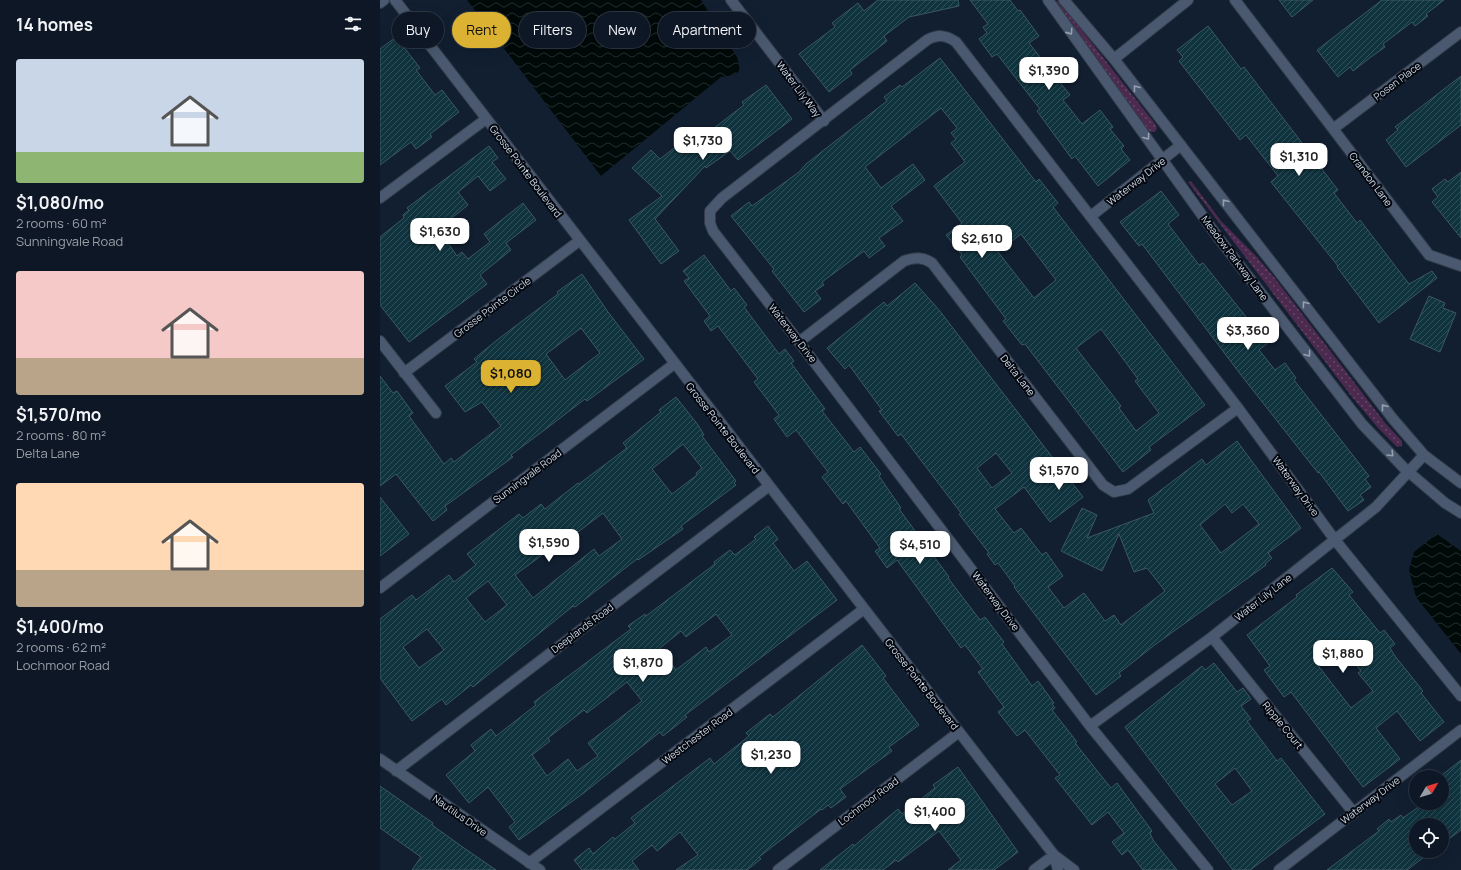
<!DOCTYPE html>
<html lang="en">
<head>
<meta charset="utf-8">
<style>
	:root { --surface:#0d1725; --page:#1b2432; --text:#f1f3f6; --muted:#9a9fa7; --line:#2d3642; --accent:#dcb233 }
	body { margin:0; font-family:Manrope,sans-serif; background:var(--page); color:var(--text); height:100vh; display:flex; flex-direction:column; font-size:15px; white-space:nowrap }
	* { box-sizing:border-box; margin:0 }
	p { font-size:13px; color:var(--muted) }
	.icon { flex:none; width:22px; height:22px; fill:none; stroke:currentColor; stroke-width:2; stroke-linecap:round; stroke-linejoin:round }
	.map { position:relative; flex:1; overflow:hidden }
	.panel { display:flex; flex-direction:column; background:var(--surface); width:380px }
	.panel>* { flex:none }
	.banner { position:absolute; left:12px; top:12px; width:380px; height:36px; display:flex; gap:8px }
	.needle { width:26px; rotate:52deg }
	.controls { position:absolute; left:1029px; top:770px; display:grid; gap:8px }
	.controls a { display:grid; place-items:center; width:40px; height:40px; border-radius:50%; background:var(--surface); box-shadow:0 4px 16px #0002,0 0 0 1px var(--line); font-size:20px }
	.price { position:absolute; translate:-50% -34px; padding:0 9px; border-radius:8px; background:#fff; color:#222; font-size:13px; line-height:26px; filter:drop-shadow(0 1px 2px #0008) }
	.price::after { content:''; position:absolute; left:50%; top:24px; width:12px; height:9px; margin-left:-6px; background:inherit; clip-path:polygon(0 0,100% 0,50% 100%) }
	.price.active { background:var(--accent); color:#111 }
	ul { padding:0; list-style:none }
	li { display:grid; align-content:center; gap:8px; height:212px; padding:0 16px }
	li span { display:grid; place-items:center; height:124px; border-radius:4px; color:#555 }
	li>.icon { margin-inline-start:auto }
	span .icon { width:72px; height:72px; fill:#fffc; stroke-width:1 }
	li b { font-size:17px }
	h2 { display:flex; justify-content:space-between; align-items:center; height:48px; padding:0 16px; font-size:17px }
	.tag { padding:0 14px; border-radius:18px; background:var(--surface); box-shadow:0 4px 16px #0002,0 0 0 1px var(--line); font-size:14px; line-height:36px }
	.tag.active { background:var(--accent); color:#111 }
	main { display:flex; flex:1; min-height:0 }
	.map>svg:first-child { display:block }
</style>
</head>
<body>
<main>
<section class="panel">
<h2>14 homes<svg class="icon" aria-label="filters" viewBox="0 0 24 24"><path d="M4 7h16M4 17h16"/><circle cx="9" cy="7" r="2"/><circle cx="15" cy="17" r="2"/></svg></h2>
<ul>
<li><span style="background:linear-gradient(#c9d6e8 75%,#8fb573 0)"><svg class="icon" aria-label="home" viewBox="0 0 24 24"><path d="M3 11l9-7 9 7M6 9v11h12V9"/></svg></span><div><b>$1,080/mo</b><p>2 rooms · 60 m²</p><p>Sunningvale Road</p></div></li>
<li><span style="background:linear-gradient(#f6c9c9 70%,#b9a48a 0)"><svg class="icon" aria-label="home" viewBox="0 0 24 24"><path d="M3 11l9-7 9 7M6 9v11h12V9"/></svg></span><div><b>$1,570/mo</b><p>2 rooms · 80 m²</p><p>Delta Lane</p></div></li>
<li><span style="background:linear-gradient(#ffd9b3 70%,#b9a48a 0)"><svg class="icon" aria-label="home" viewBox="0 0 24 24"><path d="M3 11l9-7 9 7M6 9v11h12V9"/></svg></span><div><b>$1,400/mo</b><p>2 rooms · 62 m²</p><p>Lochmoor Road</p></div></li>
</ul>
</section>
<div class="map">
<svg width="1081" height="870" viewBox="0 0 1081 870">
	<defs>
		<pattern id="grass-dots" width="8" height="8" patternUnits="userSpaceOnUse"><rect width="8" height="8" fill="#4c2a50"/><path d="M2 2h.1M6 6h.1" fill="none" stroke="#654869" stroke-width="1.8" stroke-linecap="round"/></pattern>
		<pattern id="water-waves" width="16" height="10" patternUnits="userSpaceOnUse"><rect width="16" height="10" fill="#000a09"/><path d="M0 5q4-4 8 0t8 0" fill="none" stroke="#242d2d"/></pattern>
		<pattern id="building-hatch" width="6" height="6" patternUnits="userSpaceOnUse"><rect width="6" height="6" fill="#10343f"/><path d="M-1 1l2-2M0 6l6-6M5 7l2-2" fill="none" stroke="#32515b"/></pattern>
	</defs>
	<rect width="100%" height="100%" fill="#111f31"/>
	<path fill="url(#grass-dots)" d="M678,0L776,125L777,128L775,132H771L766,128L675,2Z
		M811,181L841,221L877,257L894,277L1006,424L1022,441V446L1017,447L999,429L972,397L808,182Z"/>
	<path fill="url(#water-waves)" d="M87,0H321L357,57C363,76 357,74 341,77L221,176Z
		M1057,534L1081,551V654L1036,597L1029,570L1034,552Z"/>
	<path fill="url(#building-hatch)" stroke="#3a5863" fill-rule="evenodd" d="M498,0H578L579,6L529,17L504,36L507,41L470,70L472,74L449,92L419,54L455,27L452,23L478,3L484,11Z
		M590,0H630L638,11L640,10L659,36L649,43L690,95L683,100L702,124L720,110L733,127L730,129L744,146L741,149L750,160L718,186L695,156L692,159L657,111L660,109L617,54L612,57L599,39L607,33L603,27L608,24Z
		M899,0H933L912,17Z
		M1002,0H1064L1046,14L1048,16L1035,26L1032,22L1003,44L1005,47L991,57L973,71L970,67L958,77L937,50Z
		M828,26L861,69L864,67L958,190L954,193L977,223L980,220L1029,284L1052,271L1057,278L999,323L957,267L958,266L891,182L898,176L866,135L860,140L799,61L803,57L797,50Z
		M16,37L40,68L36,70L55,95L62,90L79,112L50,134L52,137L36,149L31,142L0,165V49Z
		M560,58L656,182L659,179L678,203L673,207L825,405L769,447L771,450L743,472L645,344L642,345L623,321L626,319L580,257L582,255L566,235L582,223L554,186L585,162L571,143L576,139L571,133L577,128L561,108L485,167L501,188L533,164L545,180L511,206L523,221L499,238L505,246L489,258L484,251L442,282L444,285L435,291L441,299L424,312L392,271L394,269L351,216L369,202L372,206L419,172L426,164L507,101L504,97L520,85L522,87ZM641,234L676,280L654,298L618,252ZM721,329L758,379L755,381L779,413L756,431L739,408L741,406L696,348Z
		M1081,76V125L1026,167L1006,140L1018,130L1015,127Z
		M386,85L412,119L358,160L350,151L326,168L325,166L275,219L299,251L281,264L249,220L282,196L252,168L271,150L280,159L320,128L325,135L364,105L362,102Z
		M109,146L118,158L112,162L126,179L110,191L98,176L78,192L88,205L58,229L77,256L82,252L88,259L110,242L104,234L143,203L156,220L126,243L131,250L100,275L107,284L29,342L0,305V237L24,218L23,215L29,210L27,208Z
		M1081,172V238L1052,202L1058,197L1052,189L1065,179L1068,182Z
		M781,191L799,215L788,224L819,265L823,263L875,328L877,327L889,342L879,350L895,370L905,363L916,378L914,380L989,476L985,479L991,487L980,495L984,500L968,511L939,472L938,473L861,375L762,244L759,246L740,222Z
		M324,255L351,291L354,288L367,305L364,307L399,354L405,349L414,361L411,363L445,409L442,411L474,452L480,447L501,474L499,476L521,508L519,509L569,577L568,578L600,620L605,617L624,642L622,644L652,686L658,681L674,703L672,704L675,708L672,710L697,742L695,743L731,788L737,783L772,831L770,833L773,840L797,870H763L748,850L742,855L732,842L744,833L728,812L712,825L675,778L680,775L645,730L637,736L618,712L624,707L598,672L603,669L585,645L581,648L517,560L507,568L495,551L500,548L466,501L463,504L442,477L448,472L416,430L407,437L394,419L399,415L374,382L378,379L338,326L331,331L324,321L330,316L304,281L309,278L303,271Z
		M202,274L228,312L264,359L207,401L205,399L171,425L131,455L133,457L65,506L67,510L53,521L16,474L0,486V376L13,393L17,391L33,413L29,416L64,464L71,458L74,462L121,426L102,402L85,412L65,386L97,362L94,359L117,340L178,294L177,292ZM201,328L220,353L185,380L166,354Z
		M535,283L559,310L703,497L670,522L644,487L615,509L634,533L641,528L662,555L666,552L683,576L668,587L684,608L704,593L725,621L734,615L741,625L785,591L767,568L754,572L739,534L722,571L681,551L702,508L717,515L707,538L774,513L768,500L822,459L826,465L857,441L921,528L888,553L892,558L885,564L886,565L776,644L739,673L741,676L716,695L634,587L635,586L618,563L615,565L607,554L609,553L579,514L581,513L521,434L518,436L499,411L502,410L469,365L465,369L447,348L504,302L507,306ZM616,453L632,473L612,488L597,468ZM845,504L852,513L863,504L879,524L841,553L820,525Z
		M1049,296L1065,303L1063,308L1076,313L1060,352L1030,339Z
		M296,397L318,425L324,435L322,436L356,481L354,483L356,485L301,526L303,529L258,560L257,559L195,607L193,606L93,687L91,685L66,705L62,699L32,721L0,678V619L32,595L36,600L69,575L74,582L96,565L87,554L139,514L143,518L161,504L165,509L198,483L199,484L247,448L243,443L281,412L279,410ZM303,444L322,468L316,473L317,475L292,494L272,469ZM223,513L242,539L219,556L214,549L153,598L135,575L188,536L190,538ZM108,581L127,605L105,622L86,598ZM47,629L64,650L39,668L23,647Z
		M0,497L29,534L0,556Z
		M388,526L398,539L393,543L414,571L427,561L457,600L305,715L307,717L283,736L280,732L205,792L139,840L129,827L135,822L108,787L89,803L66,775L95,751L91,745L111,729L116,736L156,705L154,702L251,629L248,626L265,614L266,616L335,564L334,562L350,550L355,555L376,539L374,537ZM336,614L352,635L329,652L326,647L296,670L280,648L301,631L306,637ZM247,682L262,701L208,743L218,756L197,771L188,759L167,776L152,755L170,741L168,738L204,710L207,713Z
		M952,568L973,592L969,595L1000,633L1004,630L1015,644L1010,648L1015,656L1043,691L1041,693L1064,722L1040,741L1017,711L996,728L1020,759L983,787L911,692L904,697L884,670L890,666L867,635L917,597L916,595ZM960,645L981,671L978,673L993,691L971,708L936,663Z
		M482,645L506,676L503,678L539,725L509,747L512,751L460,789L466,797L451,808L448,805L442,810L441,809L379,857L381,859L367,870H296L318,855L300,832L277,851L272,845L252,861L259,870H202L194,860L209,848L213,854L233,837L235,839L255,823L251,818L330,758L334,764L369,736L366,733L390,714L393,717Z
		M834,663L857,692L863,688L871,699L861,706L871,719L867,721L897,761L901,758L945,814L870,870H853L745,727L822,666L825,670ZM855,768L872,791L852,805L835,784Z
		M1081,760V830L1062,844V825H1036V851H1052L1027,870H947L999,831L997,829L1009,819L1011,822L1021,815L1023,818L1044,803H1062V775Z
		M578,767L638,852L614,870H568L581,860L559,831L518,862L516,860L503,870H440L473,844L474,846L518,809L522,814L555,788L553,785Z
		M0,786L53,823L52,825L84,848L116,870H32L41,857L0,828Z"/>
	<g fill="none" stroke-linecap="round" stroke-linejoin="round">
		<g stroke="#333b4a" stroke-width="12">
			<path id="street" d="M15,0L674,855L694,870
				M351,0L444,121
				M668,0L837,236L982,424L1024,468L1065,503L1081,513
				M684,0L734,59L1013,419L1044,455L1081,483
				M855,0L1049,255L1081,266
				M0,3L4,0
				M734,59L808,0
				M953,129L1081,32
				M0,198L106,119
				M711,216L801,145
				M0,341L56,413
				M419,342L524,261C535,257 543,257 552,263L723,485L734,492L748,489L858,408
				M24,373L199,241
				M0,588L294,364
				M832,637L974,813
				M710,726L832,637L996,507L1044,455
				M0,759L160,870
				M16,771L389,486
				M674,855L678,870
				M149,863L484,609
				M398,870L579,732
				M654,870L674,855
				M828,870L710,726L419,342L333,231L330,223V211L342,198L547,40C558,34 566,35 576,42L858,408L955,540L1081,696
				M899,870L1081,730"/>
		</g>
		<use href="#street" stroke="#4a596f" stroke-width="10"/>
	</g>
	<defs><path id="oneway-chevron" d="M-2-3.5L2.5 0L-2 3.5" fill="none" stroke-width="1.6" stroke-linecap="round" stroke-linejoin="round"/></defs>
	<g stroke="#95a1b2">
		<use href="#oneway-chevron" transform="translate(690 32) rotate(55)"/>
		<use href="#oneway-chevron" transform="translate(756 88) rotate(-127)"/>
		<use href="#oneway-chevron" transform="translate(767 137) rotate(54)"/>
		<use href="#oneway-chevron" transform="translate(845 202) rotate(-128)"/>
		<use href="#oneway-chevron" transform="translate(925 304) rotate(-127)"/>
		<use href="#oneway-chevron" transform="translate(928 354) rotate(52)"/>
		<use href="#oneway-chevron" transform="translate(1004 407) rotate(-128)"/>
		<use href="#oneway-chevron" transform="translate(1011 454) rotate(46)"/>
	</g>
	<g text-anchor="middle" stroke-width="4" stroke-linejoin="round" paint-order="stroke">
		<g font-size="10" fill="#d2dce8" stroke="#040810">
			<text transform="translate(1017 81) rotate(-37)" y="4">Posen Place</text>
			<text transform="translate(419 89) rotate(53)" y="4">Water Lily Way</text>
			<text transform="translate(146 171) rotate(53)" y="4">Grosse Pointe Boulevard</text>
			<text transform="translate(991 179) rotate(53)" y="4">Crandon Lane</text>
			<text transform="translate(756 181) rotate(-38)" y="4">Waterway Drive</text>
			<text transform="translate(855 258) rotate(53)" y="4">Meadow Parkway Lane</text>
			<text transform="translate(112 307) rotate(-37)" y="4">Grosse Pointe Circle</text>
			<text transform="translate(413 333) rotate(52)" y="4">Waterway Drive</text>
			<text transform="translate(638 375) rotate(52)" y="4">Delta Lane</text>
			<text transform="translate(343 428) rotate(52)" y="4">Grosse Pointe Boulevard</text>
			<text transform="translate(147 476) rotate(-37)" y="4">Sunningvale Road</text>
			<text transform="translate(916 486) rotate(54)" y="4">Waterway Drive</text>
			<text transform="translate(883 597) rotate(-38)" y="4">Water Lily Lane</text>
			<text transform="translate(616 601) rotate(53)" y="4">Waterway Drive</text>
			<text transform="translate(202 628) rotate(-37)" y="4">Deeplands Road</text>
			<text transform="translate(542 684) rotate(52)" y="4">Grosse Pointe Boulevard</text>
			<text transform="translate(903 725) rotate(51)" y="4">Ripple Court</text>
			<text transform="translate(317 736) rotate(-37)" y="4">Westchester Road</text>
			<text transform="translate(990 800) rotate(-37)" y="4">Waterway Drive</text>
			<text transform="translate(488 801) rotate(-37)" y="4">Lochmoor Road</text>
			<text transform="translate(80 815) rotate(35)" y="4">Nautilus Drive</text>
		</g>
	</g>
</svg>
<div class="controls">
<a><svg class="needle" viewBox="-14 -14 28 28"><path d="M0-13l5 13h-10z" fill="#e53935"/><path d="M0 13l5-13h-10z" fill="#9a9fa7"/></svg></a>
<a><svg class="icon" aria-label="locate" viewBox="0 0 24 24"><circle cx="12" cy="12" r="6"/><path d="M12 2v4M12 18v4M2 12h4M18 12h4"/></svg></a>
</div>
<b class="price" style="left:669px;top:91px">$1,390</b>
<b class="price" style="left:323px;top:161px">$1,730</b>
<b class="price" style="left:919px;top:177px">$1,310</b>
<b class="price" style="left:60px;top:252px">$1,630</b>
<b class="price" style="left:602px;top:259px">$2,610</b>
<b class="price" style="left:868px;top:351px">$3,360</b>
<b class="price active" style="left:131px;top:394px">$1,080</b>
<b class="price" style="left:679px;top:491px">$1,570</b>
<b class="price" style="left:169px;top:563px">$1,590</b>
<b class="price" style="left:540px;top:565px">$4,510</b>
<b class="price" style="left:963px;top:674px">$1,880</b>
<b class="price" style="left:263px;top:683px">$1,870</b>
<b class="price" style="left:391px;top:775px">$1,230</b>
<b class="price" style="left:555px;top:832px">$1,400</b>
<div class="banner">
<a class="tag">Buy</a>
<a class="tag active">Rent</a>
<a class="tag">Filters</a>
<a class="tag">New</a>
<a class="tag">Apartment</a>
</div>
</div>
</main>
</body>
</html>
